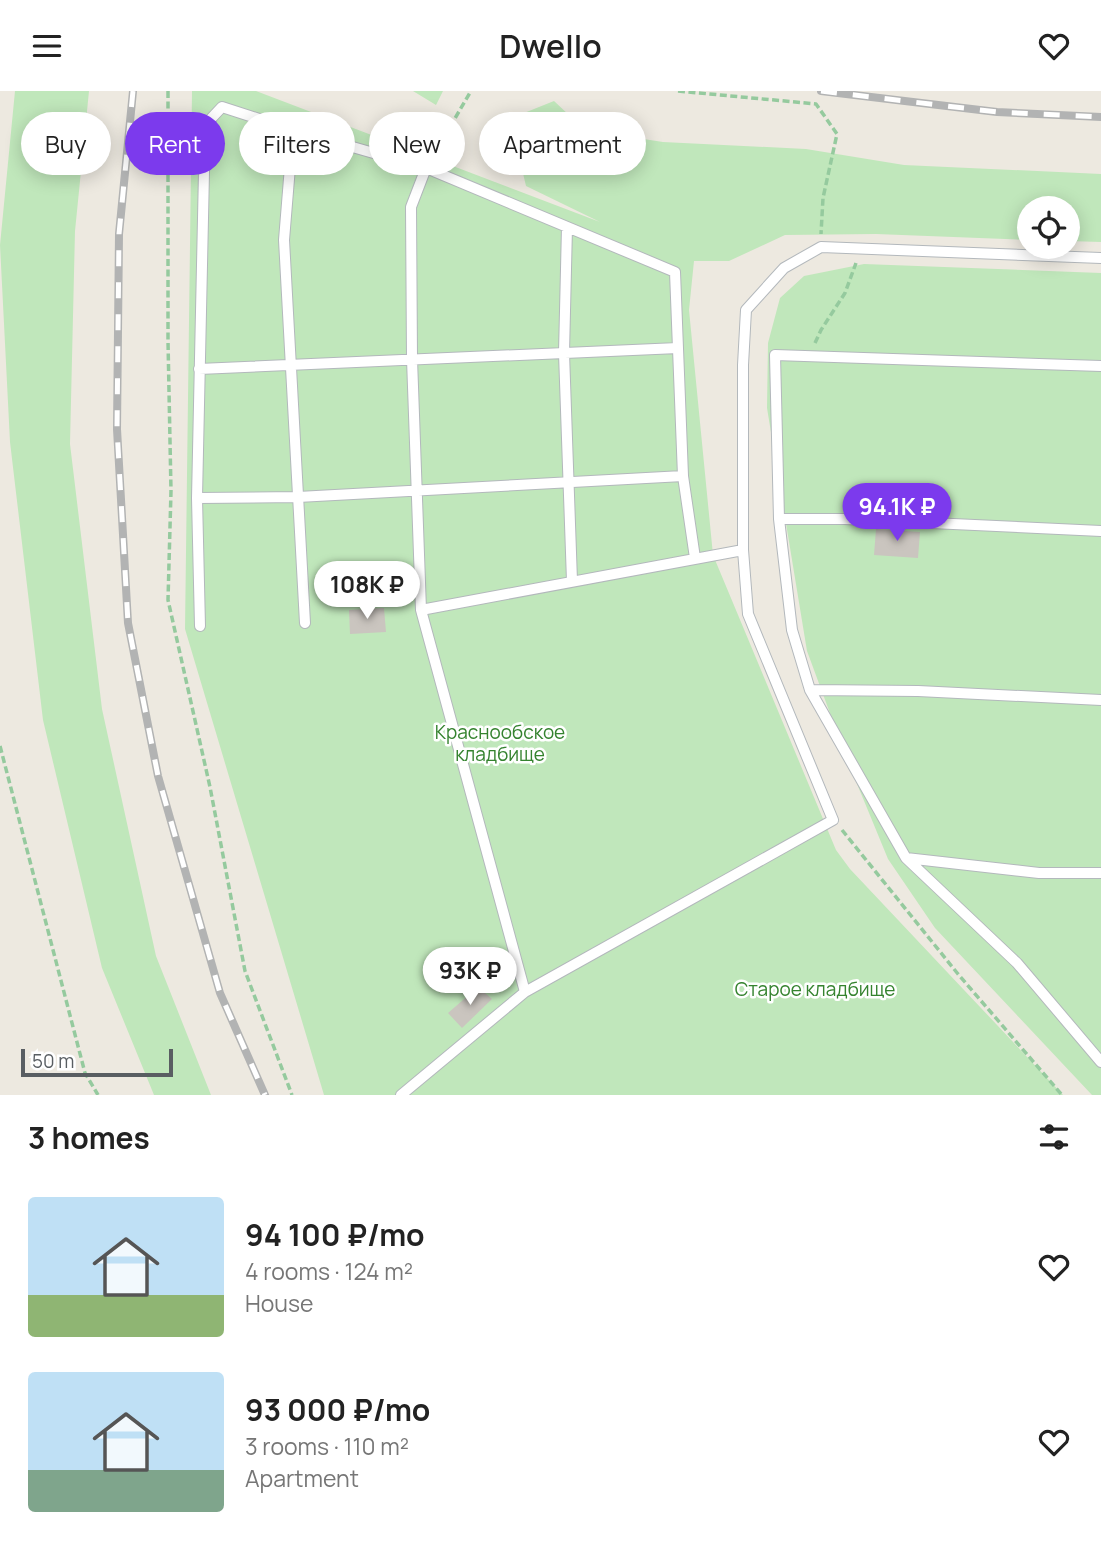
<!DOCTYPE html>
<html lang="en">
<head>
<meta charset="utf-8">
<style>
	:root { --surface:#fff; --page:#f6f6f6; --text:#222; --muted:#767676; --accent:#7c3aed }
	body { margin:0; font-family:Manrope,sans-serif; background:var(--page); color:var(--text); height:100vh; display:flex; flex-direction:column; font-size:26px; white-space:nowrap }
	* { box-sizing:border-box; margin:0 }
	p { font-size:23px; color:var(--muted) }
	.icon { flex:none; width:38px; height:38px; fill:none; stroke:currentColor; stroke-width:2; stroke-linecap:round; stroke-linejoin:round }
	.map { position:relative; height:1004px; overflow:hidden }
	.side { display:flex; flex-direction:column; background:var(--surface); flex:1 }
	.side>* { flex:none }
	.hud { position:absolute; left:21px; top:21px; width:700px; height:63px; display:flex; gap:14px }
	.buttons { position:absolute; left:1017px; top:105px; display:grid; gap:14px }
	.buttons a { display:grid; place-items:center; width:63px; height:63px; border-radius:50%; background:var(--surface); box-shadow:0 4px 18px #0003; font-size:35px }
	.scale { position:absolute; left:21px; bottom:18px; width:152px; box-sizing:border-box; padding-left:7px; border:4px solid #595e62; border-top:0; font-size:19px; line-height:24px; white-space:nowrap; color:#595e62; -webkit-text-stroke:5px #fff; paint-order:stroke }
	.price { position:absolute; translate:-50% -60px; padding:0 16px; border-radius:24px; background:#fff; color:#222; font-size:23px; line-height:46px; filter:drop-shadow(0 2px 4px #0008) }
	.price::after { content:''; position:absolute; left:50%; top:42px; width:21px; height:16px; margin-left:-10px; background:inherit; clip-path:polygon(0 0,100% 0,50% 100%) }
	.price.on { background:var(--accent); color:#fff }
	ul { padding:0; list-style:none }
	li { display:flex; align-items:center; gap:21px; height:175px; padding:0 28px }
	li span { display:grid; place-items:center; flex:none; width:196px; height:140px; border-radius:7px; color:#555 }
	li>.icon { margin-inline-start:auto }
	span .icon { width:84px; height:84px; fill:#fffc; stroke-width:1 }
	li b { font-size:30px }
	h2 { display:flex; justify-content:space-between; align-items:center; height:84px; padding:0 28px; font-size:30px }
	.tag { padding:0 24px; border-radius:32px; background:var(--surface); box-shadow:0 4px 18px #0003; font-size:24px; line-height:63px }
	.tag.on { background:var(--accent); color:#fff }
	header { display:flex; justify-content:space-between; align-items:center; height:91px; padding:0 28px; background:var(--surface); font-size:32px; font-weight:600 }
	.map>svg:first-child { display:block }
</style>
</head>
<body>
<header><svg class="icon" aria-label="menu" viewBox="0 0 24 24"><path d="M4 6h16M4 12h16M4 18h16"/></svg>Dwello<svg class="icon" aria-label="heart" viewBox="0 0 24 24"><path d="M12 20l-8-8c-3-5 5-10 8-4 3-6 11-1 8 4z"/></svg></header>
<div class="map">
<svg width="1101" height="1004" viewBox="0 0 1101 1004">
	<rect width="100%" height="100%" fill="#ede9e0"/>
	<path fill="#c0e7bb" d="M15,0H89L75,140L70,353L102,618L156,865L211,1004H154L102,877L43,629L10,351L0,154Z
		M192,0H256L600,131L526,95L517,57L524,22L554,10L585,39L663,51L806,58L904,74L1101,83V151L1068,150V117H1029V149L876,143L785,144L729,170H694L689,219L713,464L836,759L850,778L1063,1004H324L185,538Z
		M413,0H443L436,14Z
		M864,173L1101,182V1004H1092L935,837L888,768L848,671L807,560L767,317L768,252L780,207L804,185Z"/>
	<path fill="#cac5bf" d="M876,438L920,441L918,467L874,464Z
		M384,517L386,541L350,543L349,519Z
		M478,896L492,908L462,937L448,922Z"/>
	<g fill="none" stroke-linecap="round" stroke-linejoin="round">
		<g stroke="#b3b8bc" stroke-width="12">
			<path id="lane" d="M293,39L284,149L305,532
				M567,136L564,262L572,490
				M1101,275L775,264L779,428L792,539L810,599L906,767L1017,872L1101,971
				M199,278L678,257
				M197,407L298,406L683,385
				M779,428H845L1101,440
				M421,519L743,459
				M200,535L197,407L205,34L222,16L293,39L426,77L675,181L683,385L695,467
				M810,599L918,600L1101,609
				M906,767L1039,782H1101
				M525,901L833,729L748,523L743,459V274L746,219L784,177L821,156L1101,167
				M401,1004L525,901L421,519L412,268L411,116L426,77"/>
		</g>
		<path stroke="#95ca9e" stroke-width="3.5" stroke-dasharray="7 3.5" stroke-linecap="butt" d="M168,0V250L171,400L168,509L210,696L245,880L292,1004
			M678,0L816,13L837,43L823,107L821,143
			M434,63L471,0
			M815,252L821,239L845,202L856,172
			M0,655L85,982L98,1004
			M842,739L958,883L1062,1004"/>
		<use href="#lane" stroke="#fff" stroke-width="10"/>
		<g stroke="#b2b3b3" stroke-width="8">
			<path id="rail" d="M133,0L119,143L117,338L128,532L158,685L220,902L265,1004
				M821,0L997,21L1101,26"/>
		</g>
		<use href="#rail" stroke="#fff" stroke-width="5" stroke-dasharray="16" stroke-linecap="butt"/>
	</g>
	<g text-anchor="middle" stroke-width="5" stroke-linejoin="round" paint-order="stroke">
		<g font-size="19" fill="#35832f" stroke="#fff">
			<text x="500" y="648">Краснообское<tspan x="500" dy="22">кладбище</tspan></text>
			<text x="815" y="905">Старое кладбище</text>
		</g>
	</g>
</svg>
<div class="buttons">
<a><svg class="icon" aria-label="locate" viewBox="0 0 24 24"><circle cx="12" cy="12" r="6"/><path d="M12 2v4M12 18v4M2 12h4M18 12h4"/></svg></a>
</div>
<div class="scale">50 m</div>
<b class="price on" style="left:897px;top:452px">94.1K ₽</b>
<b class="price" style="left:367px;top:530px">108K ₽</b>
<b class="price" style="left:470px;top:916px">93K ₽</b>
<div class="hud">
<a class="tag">Buy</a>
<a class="tag on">Rent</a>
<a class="tag">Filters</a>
<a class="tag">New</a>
<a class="tag">Apartment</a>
</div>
</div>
<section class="side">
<h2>3 homes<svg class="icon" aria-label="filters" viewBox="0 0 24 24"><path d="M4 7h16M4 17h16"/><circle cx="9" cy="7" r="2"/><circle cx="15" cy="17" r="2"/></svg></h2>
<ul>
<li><span style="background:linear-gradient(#bfe0f5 70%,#8fb573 0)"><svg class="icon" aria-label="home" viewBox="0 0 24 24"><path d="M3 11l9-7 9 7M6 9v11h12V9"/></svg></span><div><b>94 100 ₽/mo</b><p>4 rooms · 124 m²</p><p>House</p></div><svg class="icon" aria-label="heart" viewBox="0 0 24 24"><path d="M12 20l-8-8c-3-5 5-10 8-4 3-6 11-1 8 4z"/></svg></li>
<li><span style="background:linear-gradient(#bfe0f5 70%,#7fa58c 0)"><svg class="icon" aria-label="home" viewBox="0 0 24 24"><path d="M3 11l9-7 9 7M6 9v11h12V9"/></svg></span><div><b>93 000 ₽/mo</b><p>3 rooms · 110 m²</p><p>Apartment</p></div><svg class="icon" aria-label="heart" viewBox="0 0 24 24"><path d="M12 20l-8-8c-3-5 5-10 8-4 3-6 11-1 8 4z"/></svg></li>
</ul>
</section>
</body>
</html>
